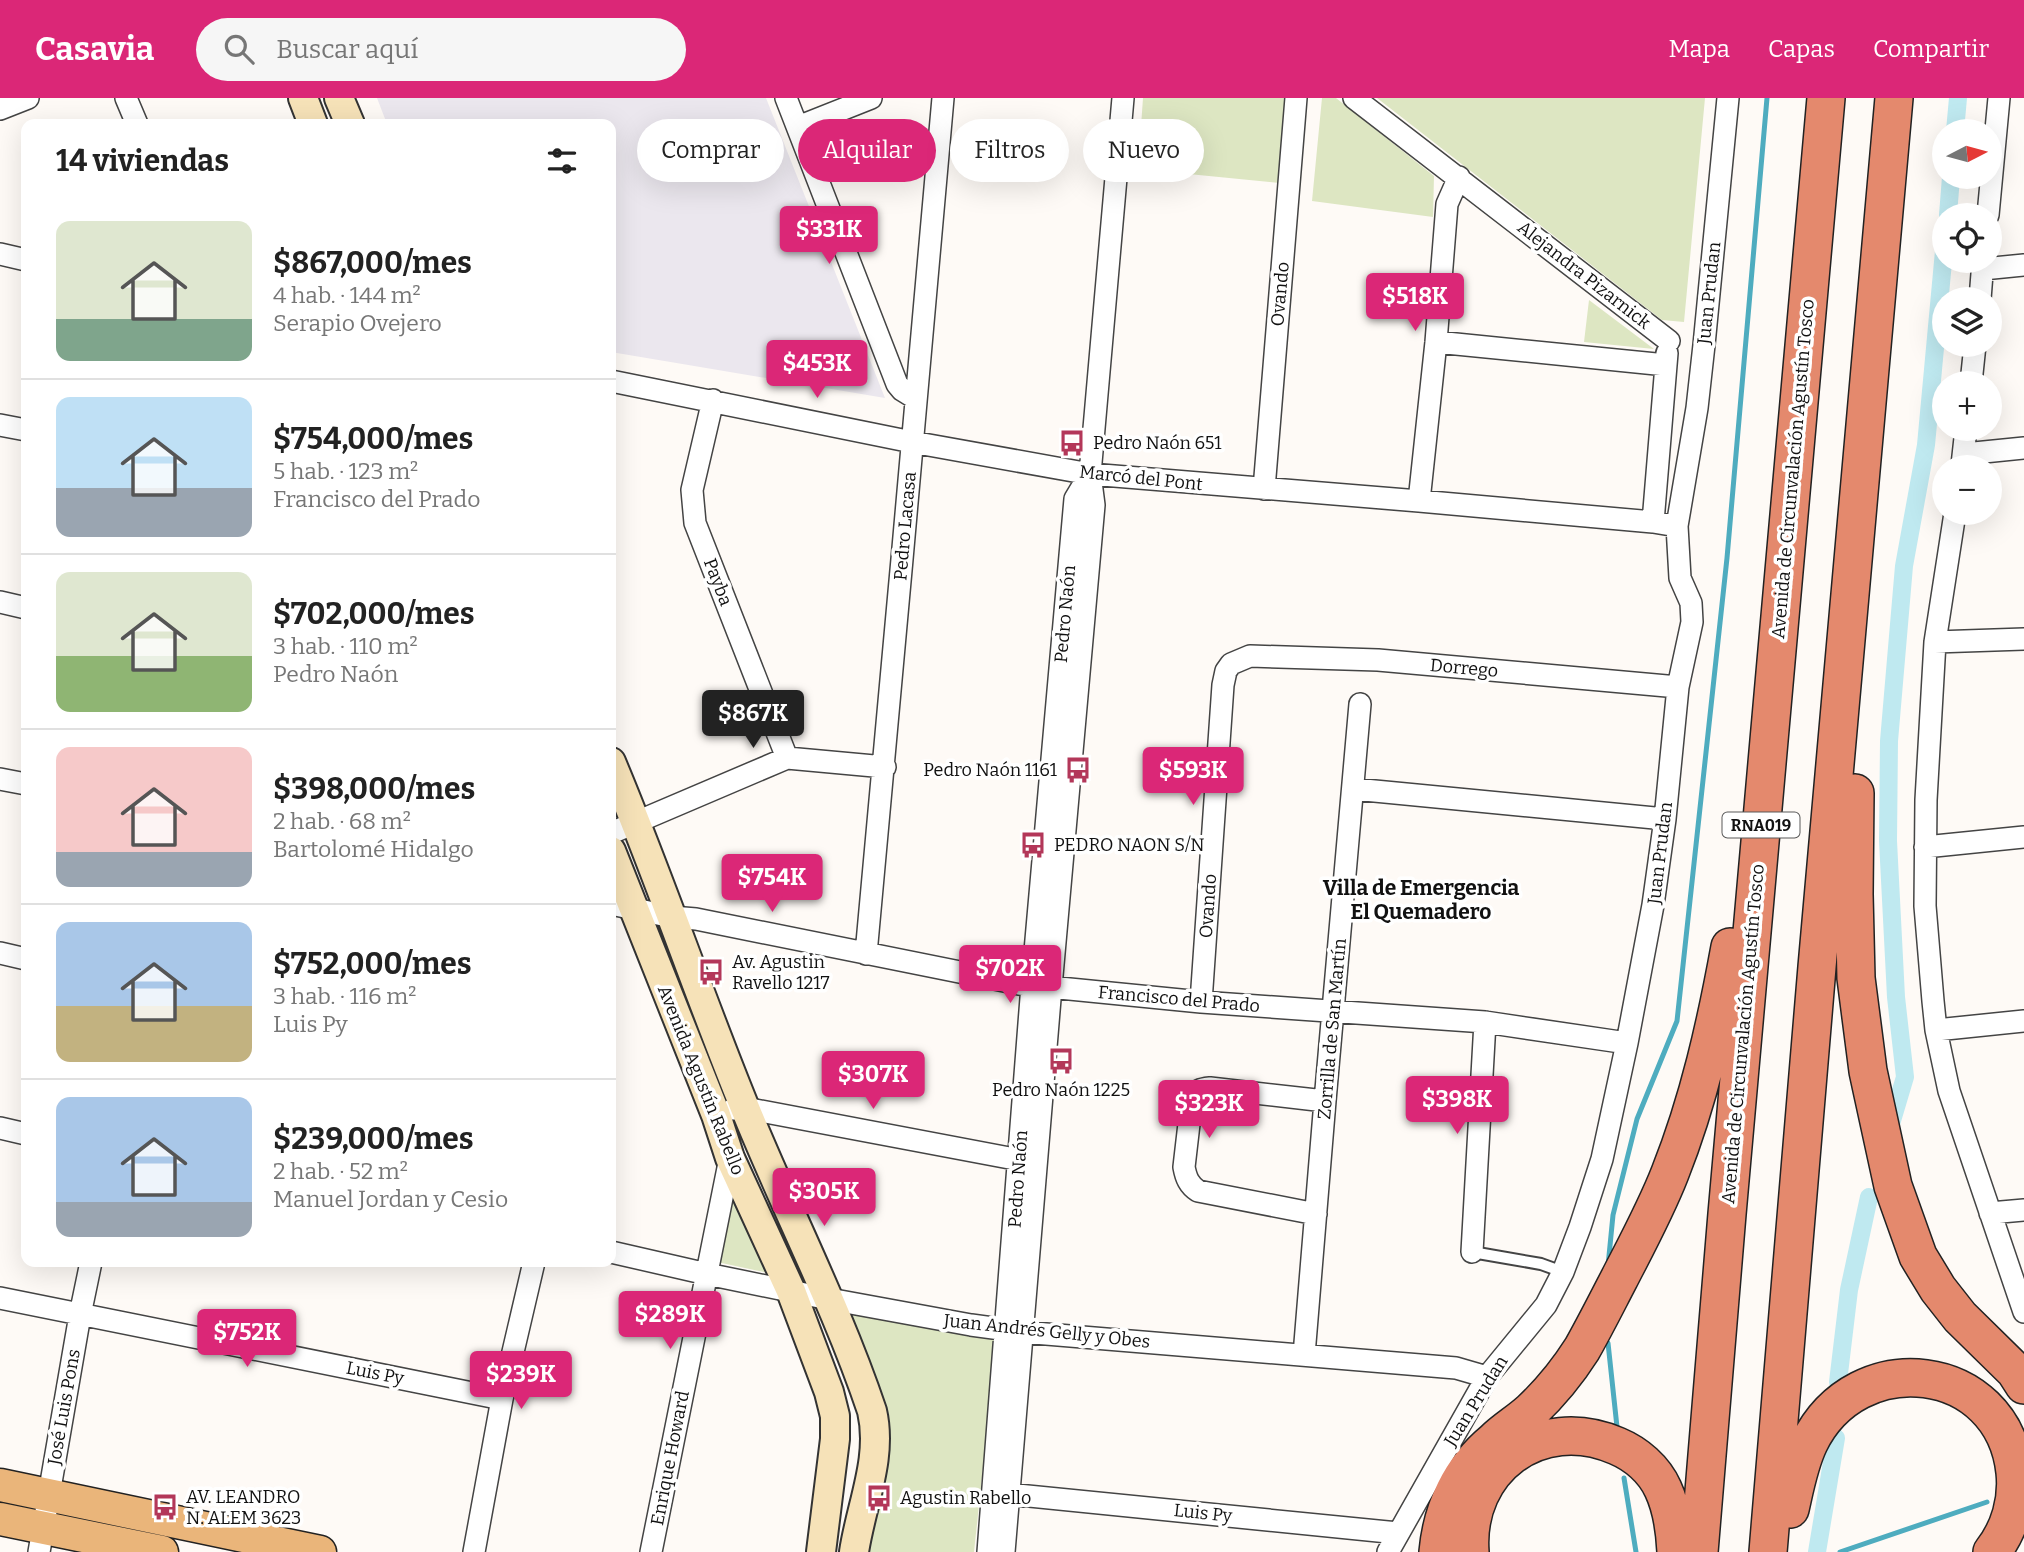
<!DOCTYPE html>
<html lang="es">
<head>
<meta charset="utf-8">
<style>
	:root { --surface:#fff; --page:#f6f6f6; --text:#222; --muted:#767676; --line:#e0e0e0; --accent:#db2777 }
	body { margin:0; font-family:Bitter,serif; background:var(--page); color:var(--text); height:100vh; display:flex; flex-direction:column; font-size:26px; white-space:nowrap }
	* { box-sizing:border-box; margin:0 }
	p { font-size:23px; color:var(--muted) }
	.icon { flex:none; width:38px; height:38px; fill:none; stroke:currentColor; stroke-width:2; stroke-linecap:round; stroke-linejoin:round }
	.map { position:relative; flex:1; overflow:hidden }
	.sheet { position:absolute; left:21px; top:21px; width:595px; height:1148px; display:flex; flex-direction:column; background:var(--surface); border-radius:14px; box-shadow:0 7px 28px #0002 }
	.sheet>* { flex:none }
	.guide { position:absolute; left:637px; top:21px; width:665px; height:63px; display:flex; gap:14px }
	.needle { width:46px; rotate:84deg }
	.tools { position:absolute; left:1932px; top:21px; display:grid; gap:14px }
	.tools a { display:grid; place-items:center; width:70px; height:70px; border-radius:50%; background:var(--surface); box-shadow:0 7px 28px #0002; font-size:35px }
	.price { position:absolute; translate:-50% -60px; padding:0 16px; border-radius:7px; background:var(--accent); color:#fff; font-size:23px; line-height:46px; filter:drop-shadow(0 2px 4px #0008) }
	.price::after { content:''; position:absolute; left:50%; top:42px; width:21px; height:16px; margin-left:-10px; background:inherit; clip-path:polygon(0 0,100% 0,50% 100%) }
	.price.selected { background:#222; color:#fff }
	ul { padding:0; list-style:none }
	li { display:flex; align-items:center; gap:21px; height:175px; padding:0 35px }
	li+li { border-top:2px solid var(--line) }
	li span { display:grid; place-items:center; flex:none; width:196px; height:140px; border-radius:14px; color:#555 }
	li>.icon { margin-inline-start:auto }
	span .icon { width:84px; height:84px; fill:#fffc; stroke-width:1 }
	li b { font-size:30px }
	h2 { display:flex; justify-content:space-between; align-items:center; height:84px; padding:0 35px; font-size:30px }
	.pill { padding:0 24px; border-radius:32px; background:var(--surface); box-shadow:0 7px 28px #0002; font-size:24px; line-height:63px }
	.pill.selected { background:var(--accent); color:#fff }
	header { display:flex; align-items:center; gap:42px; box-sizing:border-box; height:98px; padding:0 35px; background:var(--accent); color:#fff }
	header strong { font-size:33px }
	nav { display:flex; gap:38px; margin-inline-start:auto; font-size:24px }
	.search { width:490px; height:63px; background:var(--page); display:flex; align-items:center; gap:18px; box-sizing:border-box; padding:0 24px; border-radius:38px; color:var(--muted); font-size:26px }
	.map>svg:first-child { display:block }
</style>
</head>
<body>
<header>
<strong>Casavia</strong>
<div class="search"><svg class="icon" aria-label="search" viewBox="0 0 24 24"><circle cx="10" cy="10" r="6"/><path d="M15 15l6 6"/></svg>Buscar aquí</div>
<nav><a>Mapa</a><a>Capas</a><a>Compartir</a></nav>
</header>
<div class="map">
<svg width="2024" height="1454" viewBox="0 0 2024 1454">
	<rect width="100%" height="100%" fill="#fefaf6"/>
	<path fill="#ebe7ee" d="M377,0H766L885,300L611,254V26H387Z"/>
	<path fill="#dde6c2" d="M1143,0H1287L1279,85L1138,71Z
		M1322,0H1336L1434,78L1433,119L1312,103Z
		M1377,0H1705L1684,224L1662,222Z
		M1589,202L1654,251L1584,244Z
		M736,1085L773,1176L717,1164Z
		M851,1211L997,1239L974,1454H868L888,1330L846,1216Z"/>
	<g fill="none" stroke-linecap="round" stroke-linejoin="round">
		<path stroke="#4eacbf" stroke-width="5" d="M1608,1168L1613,1117L1637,1021L1677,923L1727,460L1767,0
			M1608,1245L1617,1329
			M1624,1380L1636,1454
			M1840,1454L1987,1404"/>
		<path stroke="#bfe9f0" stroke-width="18" d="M1955,33L1958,0
			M1948,117L1951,79
			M1891,1026L1905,979L1896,899L1888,743L1889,643L1904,468L1926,347L1944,153
			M1838,1284L1849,1192L1869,1099
			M1817,1454L1836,1340"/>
		<g stroke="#444" stroke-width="14">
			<path id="service" d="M1472,1154L1541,1166L1563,1174"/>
		</g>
		<g stroke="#444" stroke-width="24">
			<path id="minor" d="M126,0L137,26
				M786,0L897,286L902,292L915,300
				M1354,0L1669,243
				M0,11L28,0
				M798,29L871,0
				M1988,117L1999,0
				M0,156L26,162
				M1983,171L2024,167
				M1980,201L1983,163
				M1436,244L1666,267
				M611,283L912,344L1090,376L1419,403L1653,424L1677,428
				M1971,285L1975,247
				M713,302L692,392L695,425L787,660
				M0,327L26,332
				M1964,356L2024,350
				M1962,367L1966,331
				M1264,391L1296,0
				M1419,403L1436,244L1447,106L1459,79
				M1955,415L1935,544L1926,702L1925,808L1933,903L1936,932L1949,993L2024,1214
				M1653,424L1667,255
				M0,504L26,510
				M1935,544L2024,541
				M0,681L26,686
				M1354,691L1665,721
				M611,735L787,660L885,669
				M1925,749L2024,739
				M611,806L672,819L696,821L1019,886L1201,904L1485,924L1627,945
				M0,855L26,861
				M866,856C894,571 916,285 943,0
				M1201,904L1223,587L1226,573L1231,566L1250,558L1378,562L1678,589
				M1936,932L2024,923
				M733,1011L745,1010L1020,1062H1032
				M0,1030L26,1036
				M1990,1115L2024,1112
				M1316,1116L1198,1093C1189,1087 1186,1080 1184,1069L1192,1000C1196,992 1201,991 1210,990L1325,1003
				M611,1154L707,1176L829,1201L971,1227L1022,1234L1456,1270L1487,1279
				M1472,1154L1485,924
				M0,1200L502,1301
				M1304,1257L1325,1003L1360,606
				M1008,1396L1398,1435
				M39,1454L80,1217L91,1164
				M474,1454L502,1301L534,1164
				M651,1454L730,1060
				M988,1454L1032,887L1075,401L1090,376
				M1004,1454L1051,889L1094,407L1090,376L1123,0
				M1388,1454L1487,1279L1546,1207L1563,1174L1580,1129L1602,1061L1627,945L1653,807L1665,721L1678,589L1692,524L1691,505L1680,480L1677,428L1697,310L1704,247L1728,0"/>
		</g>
		<g stroke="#333" stroke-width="32">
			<path id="secondary" d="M303,0L313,26
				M339,0L350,26
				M611,664C659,778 698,895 745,1010C786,1111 837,1209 872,1313C883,1360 861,1407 854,1454
				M611,753L716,1017L730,1060L791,1193L829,1294L835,1318V1341L821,1454"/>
		</g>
		<g stroke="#222" stroke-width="35">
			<path id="primary" d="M0,1387L320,1454
				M0,1421L162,1454"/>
		</g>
		<g stroke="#222" stroke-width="40">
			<path id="motorway" d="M1855,695L1854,796L1856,880L1868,973L1893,1088L1918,1158L1938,1191L1960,1219L2015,1273L2024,1287
				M1790,1411C1795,1389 1799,1366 1809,1345C1857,1246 2003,1263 2015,1374C2018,1402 2010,1431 1992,1454
				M1438,1454C1442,1411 1460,1371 1494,1343C1505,1332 1519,1324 1531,1313C1550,1295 1568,1273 1582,1251C1595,1228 1607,1204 1619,1181C1637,1146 1656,1111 1670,1075C1699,1002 1716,926 1730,849
				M1470,1454C1464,1371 1539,1314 1617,1348C1636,1356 1654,1371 1663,1391C1672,1410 1675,1433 1676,1454
				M1699,1454L1727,1116L1826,0
				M1768,1454L1817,869L1894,0"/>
		</g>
		<use href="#service" stroke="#fff" stroke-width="10"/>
		<use href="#minor" stroke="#fff" stroke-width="21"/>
		<use href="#secondary" stroke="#f6e2b8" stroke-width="28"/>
		<use href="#primary" stroke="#eab57a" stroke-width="32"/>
		<use href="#motorway" stroke="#e4896d" stroke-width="37"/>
	</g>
	<defs>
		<g id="bus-bare" transform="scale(2.1)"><path d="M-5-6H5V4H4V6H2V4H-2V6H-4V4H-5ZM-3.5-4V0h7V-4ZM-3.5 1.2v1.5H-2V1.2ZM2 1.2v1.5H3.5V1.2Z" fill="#b33759" stroke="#fff" stroke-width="2.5" paint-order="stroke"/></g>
	</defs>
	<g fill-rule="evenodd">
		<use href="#bus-bare" x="1072" y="345"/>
		<use href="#bus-bare" x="1078" y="672"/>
		<use href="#bus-bare" x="1033" y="747"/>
		<use href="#bus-bare" x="711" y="874"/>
		<use href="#bus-bare" x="1061" y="963"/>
		<use href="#bus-bare" x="879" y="1400"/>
		<use href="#bus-bare" x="165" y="1409"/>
	</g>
	<g text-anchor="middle" stroke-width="7" stroke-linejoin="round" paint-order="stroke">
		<rect fill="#fff" stroke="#585858" stroke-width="2" x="1722.5" y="714.5" width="77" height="25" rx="5"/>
		<g font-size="16" font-weight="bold" fill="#111">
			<text x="1761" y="733">RNA019</text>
		</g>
		<g font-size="18" fill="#111" stroke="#fff">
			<text transform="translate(1584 177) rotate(38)" y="6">Alejandra Pizarnick</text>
			<text transform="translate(1709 195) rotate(-84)" y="6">Juan Prudan</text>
			<text transform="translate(1280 196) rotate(-85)" y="6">Ovando</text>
			<text transform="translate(1793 371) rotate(-85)" y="6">Avenida de Circunvalación Agustín Tosco</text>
			<text transform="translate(1141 380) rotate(6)" y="6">Marcó del Pont</text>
			<text transform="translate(905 428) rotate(-85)" y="6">Pedro Lacasa</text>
			<text transform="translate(718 484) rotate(69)" y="6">Payba</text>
			<text transform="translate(1065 516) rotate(-85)" y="6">Pedro Naón</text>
			<text transform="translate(1464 570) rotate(5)" y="6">Dorrego</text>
			<text transform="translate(1660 755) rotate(-83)" y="6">Juan Prudan</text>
			<text transform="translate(1208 808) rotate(-86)" y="6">Ovando</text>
			<text transform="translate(1179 901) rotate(5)" y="6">Francisco del Prado</text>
			<text transform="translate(1332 931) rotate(-85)" y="6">Zorrilla de San Martín</text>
			<text transform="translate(1743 936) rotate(-85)" y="6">Avenida de Circunvalación Agustín Tosco</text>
			<text transform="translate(701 982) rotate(68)" y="6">Avenida Agustín Rabello</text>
			<text transform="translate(1018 1081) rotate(-86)" y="6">Pedro Naón</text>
			<text transform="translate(1047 1233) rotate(6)" y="6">Juan Andrés Gelly y Obes</text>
			<text transform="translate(375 1275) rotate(11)" y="6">Luis Py</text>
			<text transform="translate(1476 1303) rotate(-58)" y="6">Juan Prudan</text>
			<text transform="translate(64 1309) rotate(-80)" y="6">José Luis Pons</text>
			<text transform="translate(670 1360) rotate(-79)" y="6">Enrique Howard</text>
			<text transform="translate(1203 1415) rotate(6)" y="6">Luis Py</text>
		</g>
		<g font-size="18" fill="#111" stroke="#fff" text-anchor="start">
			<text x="1093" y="351">Pedro Naón 651</text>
			<text x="1057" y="678" text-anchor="end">Pedro Naón 1161</text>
			<text x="1054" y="753">PEDRO NAON S/N</text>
			<text x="732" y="870">Av. Agustin<tspan x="732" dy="21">Ravello 1217</tspan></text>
			<text x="1061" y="998" text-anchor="middle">Pedro Naón 1225</text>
			<text x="186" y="1405">AV. LEANDRO<tspan x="186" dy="21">N. ALEM 3623</tspan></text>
			<text x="900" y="1406">Agustin Rabello</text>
		</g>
		<g font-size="21" font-weight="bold" fill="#111" stroke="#fff">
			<text x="1421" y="797">Villa de Emergencia<tspan x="1421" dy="24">El Quemadero</tspan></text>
		</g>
	</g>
</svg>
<div class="tools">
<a><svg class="needle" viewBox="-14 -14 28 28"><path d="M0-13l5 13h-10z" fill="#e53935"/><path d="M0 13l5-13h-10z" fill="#767676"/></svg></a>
<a><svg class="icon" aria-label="locate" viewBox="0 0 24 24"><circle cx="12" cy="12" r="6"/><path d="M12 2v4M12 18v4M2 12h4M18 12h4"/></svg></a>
<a><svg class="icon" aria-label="layers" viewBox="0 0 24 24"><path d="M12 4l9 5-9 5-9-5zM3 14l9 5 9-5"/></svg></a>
<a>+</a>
<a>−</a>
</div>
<b class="price" style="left:829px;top:168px">$331K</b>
<b class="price" style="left:1415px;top:235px">$518K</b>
<b class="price" style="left:817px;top:302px">$453K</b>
<b class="price selected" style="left:753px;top:652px">$867K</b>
<b class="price" style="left:1193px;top:709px">$593K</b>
<b class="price" style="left:772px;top:816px">$754K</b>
<b class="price" style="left:1010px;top:907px">$702K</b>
<b class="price" style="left:873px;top:1013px">$307K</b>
<b class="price" style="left:1457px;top:1038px">$398K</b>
<b class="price" style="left:1209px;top:1042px">$323K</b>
<b class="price" style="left:824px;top:1130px">$305K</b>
<b class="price" style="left:670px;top:1253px">$289K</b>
<b class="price" style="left:247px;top:1271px">$752K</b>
<b class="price" style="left:521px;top:1313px">$239K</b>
<div class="guide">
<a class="pill">Comprar</a>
<a class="pill selected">Alquilar</a>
<a class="pill">Filtros</a>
<a class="pill">Nuevo</a>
</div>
<section class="sheet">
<h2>14 viviendas<svg class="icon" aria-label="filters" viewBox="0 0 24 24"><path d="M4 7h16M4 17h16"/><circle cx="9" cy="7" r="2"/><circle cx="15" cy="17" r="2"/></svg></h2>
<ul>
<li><span style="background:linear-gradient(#dfe7d0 70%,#7fa58c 0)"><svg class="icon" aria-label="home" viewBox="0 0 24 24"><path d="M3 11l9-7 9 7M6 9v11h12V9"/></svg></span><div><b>$867,000/mes</b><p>4 hab. · 144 m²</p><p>Serapio Ovejero</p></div></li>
<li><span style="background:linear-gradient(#bfe0f5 65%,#9aa5b1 0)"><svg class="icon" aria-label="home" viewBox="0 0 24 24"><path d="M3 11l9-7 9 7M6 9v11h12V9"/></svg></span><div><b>$754,000/mes</b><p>5 hab. · 123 m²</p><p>Francisco del Prado</p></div></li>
<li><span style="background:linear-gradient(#dfe7d0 60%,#8fb573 0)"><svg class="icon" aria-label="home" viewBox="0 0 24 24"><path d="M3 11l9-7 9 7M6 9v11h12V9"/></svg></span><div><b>$702,000/mes</b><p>3 hab. · 110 m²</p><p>Pedro Naón</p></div></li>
<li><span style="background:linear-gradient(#f6c9c9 75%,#9aa5b1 0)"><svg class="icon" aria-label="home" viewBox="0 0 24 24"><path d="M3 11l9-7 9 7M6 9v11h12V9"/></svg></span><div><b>$398,000/mes</b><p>2 hab. · 68 m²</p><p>Bartolomé Hidalgo</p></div></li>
<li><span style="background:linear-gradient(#a9c7e8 60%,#c2b280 0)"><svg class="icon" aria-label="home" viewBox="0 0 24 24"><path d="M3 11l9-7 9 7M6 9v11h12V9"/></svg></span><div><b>$752,000/mes</b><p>3 hab. · 116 m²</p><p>Luis Py</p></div></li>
<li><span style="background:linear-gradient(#a9c7e8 75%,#9aa5b1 0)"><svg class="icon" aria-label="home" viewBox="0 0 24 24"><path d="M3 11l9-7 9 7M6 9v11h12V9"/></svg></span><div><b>$239,000/mes</b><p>2 hab. · 52 m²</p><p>Manuel Jordan y Cesio</p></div></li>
</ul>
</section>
</div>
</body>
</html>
